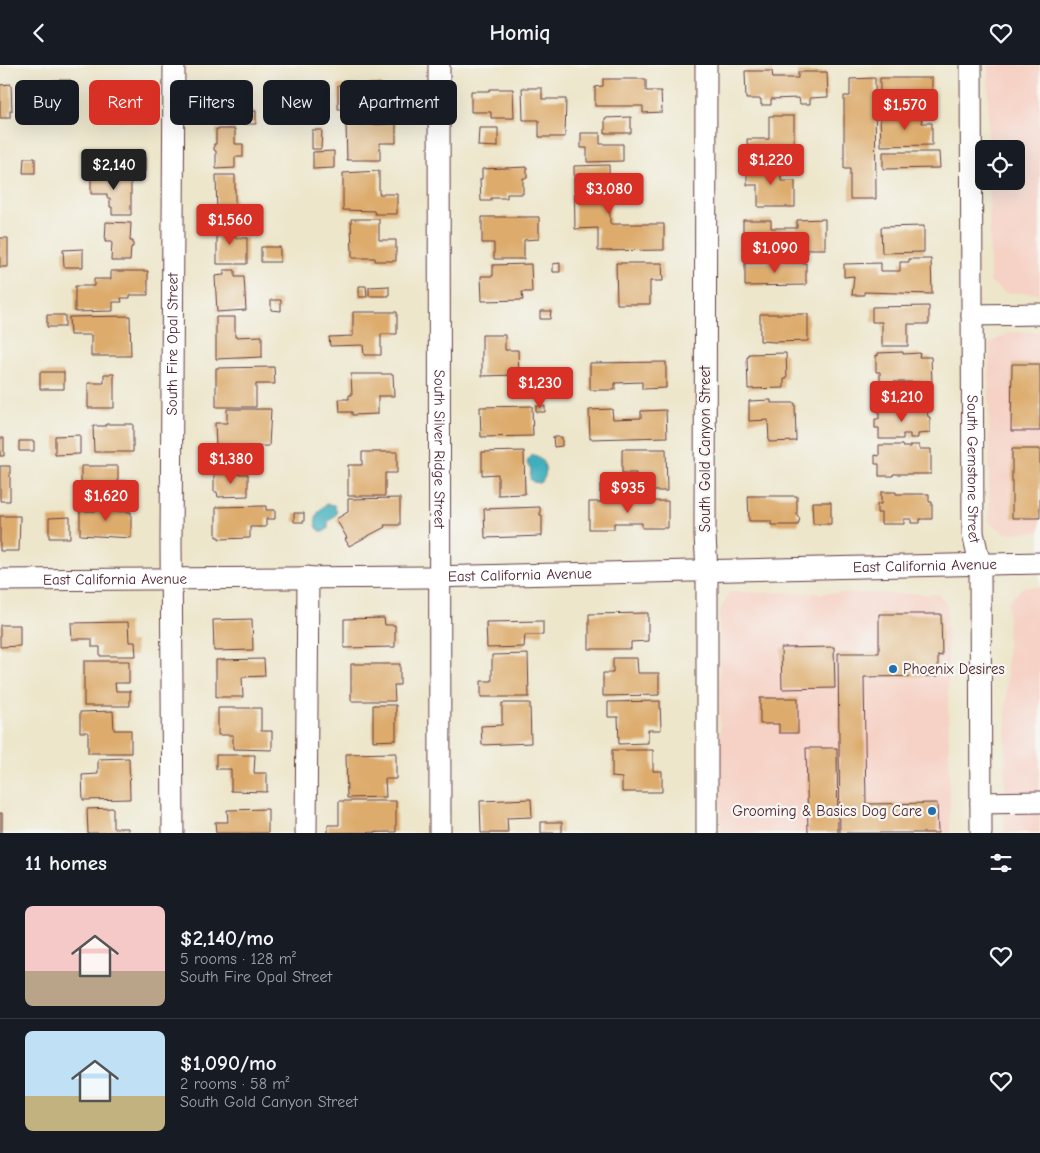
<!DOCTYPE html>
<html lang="en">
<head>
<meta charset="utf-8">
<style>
	:root { --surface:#171b24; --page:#20242c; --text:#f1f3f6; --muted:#9ea1a6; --line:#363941; --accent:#d93025 }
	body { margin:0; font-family:"Comic Neue",sans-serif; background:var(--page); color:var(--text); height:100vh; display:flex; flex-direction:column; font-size:19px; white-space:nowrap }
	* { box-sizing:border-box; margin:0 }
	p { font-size:16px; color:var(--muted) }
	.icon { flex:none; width:28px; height:28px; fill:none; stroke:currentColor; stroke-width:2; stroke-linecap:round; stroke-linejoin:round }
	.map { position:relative; height:768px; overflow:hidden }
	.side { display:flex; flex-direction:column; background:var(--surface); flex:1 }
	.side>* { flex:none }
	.guide { position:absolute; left:15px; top:15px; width:500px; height:45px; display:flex; gap:10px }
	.fabs { position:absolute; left:975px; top:75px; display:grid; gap:10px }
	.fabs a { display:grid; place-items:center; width:50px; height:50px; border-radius:8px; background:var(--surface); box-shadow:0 5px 20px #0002; font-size:25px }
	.price { position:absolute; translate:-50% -42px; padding:0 11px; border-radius:5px; background:var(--accent); color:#fff; font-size:16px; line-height:32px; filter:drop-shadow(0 1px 2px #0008) }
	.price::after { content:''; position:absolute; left:50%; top:30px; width:15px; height:11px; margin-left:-8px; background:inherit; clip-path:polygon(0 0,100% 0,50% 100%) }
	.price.selected { background:#222; color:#fff }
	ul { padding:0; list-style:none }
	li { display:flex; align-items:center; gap:15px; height:125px; padding:0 25px }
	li+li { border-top:1px solid var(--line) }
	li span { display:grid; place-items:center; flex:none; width:140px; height:100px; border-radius:8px; color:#555 }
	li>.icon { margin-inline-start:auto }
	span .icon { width:60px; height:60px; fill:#fffc; stroke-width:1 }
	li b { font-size:21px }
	h2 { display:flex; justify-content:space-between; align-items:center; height:60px; padding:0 25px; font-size:21px }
	.pill { padding:0 18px; border-radius:8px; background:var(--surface); box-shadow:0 5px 20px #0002; font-size:18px; line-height:45px }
	.pill.selected { background:var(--accent); color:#fff }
	header { display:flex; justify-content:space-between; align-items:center; height:65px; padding:0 25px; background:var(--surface); font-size:22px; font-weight:700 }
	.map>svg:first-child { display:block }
</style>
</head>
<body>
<header><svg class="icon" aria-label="back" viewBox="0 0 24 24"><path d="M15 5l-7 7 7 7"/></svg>Homiq<svg class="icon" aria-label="heart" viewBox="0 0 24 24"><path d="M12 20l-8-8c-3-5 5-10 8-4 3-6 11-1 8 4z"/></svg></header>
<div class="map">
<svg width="1040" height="768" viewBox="0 0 1040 768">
	<rect width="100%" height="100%" fill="#f6f6f2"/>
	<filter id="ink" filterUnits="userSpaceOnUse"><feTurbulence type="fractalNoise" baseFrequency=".02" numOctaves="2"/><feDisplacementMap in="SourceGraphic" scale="10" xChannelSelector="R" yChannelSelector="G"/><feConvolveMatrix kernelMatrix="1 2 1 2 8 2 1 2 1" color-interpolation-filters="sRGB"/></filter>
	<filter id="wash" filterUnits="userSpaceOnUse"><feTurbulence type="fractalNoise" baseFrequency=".0096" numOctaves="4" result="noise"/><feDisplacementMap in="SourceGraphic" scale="20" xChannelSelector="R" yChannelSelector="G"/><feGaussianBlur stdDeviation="1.12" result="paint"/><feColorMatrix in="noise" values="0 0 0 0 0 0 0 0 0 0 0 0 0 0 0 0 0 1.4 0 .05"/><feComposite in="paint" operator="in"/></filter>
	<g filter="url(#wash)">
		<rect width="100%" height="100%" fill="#ede6cb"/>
		<path fill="#f6d1c5" d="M988,0H1040V228H1006L990,217L989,116H1016V84H988Z
			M1010,267H1040V467L1005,468L989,457V279Z
			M1023,522H1040V768H1004L1008,537Z
			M730,527L939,529L947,540L950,768H721L719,548Z"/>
		<path fill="#40afbd" stroke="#456774" d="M533,390C545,391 551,412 539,418L533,417L530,414L531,404L527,398L529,393Z
			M327,439L334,440L337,446L336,450L328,457V464L323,467C309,462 317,444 327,439Z"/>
		<g id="blocks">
			<path fill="#ddac6d" d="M745,6H772L773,13H798V7H827L828,32L810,33V39H800L799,33L771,34V40H761V34H746Z
				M875,13L876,134H850V104H844V31H850V14Z
				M880,13H932V43H880Z
				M603,14H646V26H661L662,47L643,48V41H595V22L603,21Z
				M53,15H71V35H74V48H53Z
				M216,16H235V35H237L238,57L216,58V55H201V47H216Z
				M11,19L12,46H10V53H0V20Z
				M381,19V30H396V51H377V44H338V20Z
				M134,20L135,55L113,56L112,21Z
				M522,23H542V34H566L565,72H539V55H523Z
				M490,24H513L514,53H491V47H471V26H489Z
				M271,26H288V47L272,48Z
				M239,46H256V59H239Z
				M921,50L922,58H932V80L881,81L880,51Z
				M769,51H794V91L748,94L747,74H769Z
				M631,52V68H605V53Z
				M396,59V78H380V95H347L346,60Z
				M479,63H498V82L478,81Z
				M216,64H235V79H243V92H235V103L216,104V86L214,85V79H216Z
				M312,65H322L321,84H312Z
				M581,68H600V79H623V96L587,97V83H581Z
				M334,86V103L313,104V87Z
				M883,87H939L940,103L883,104Z
				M128,92H145V107H128Z
				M24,93H35V108H23Z
				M609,100L610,159H664V185L598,186V163L575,164L574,101Z
				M747,100H781V116H795V142H758V120H747Z
				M527,102V113H523V129H507V133H491V136H481L480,114H482V104Z
				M379,106V129H397V149H375L374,146L343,145V108Z
				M91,109H131V150H112V142H110V133H107V129H91Z
				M216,110H235V152H217Z
				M482,152H539V174L524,175V194H494V178H482Z
				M351,154H379V175H396V196H375V193H352Z
				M825,154V184H808V188H799V184H770V189H760V184H743V155H771V163H797V155Z
				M106,157L131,158L130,176H133V182H131L130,196H111L112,177H105Z
				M217,158H235V173H247V199H217Z
				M924,161V187L882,188L881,162Z
				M0,173H8V202H0Z
				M261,182H280V197H261Z
				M83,184V202H64L63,185Z
				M909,194H931L932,229L864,227V230H852L854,211L844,212V199L881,198V206H900V197H909Z
				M560,198V207H553V199Z
				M616,198H662L663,216H650V239H617Z
				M745,198H806V220L745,221Z
				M531,199L532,227H522L523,235L482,236L481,211H493V200Z
				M224,205H235V212H244L246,245L217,247L215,211L224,210Z
				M111,206H148V230H130V233H121L122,237H113V246L75,247V221H94V214H111Z
				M359,221H366L367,232H359Z
				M389,221V231H369V222Z
				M271,235H281V246L271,245Z
				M929,241V259H908V281H882V257H872V242Z
				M540,246H551L550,254H540Z
				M353,247H397V269H381V290H364L363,280L330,281L329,272L353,271Z
				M760,249H808V276L774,277L760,276Z
				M47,250H65V262H47Z
				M130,251L131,291H91V270H70L69,252Z
				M216,252H235V272L262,271V292L216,294Z
				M482,270H505V285H518L519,310L482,311Z
				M903,287V289L920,288L919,292H931L932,317H894V319H880V307H876V290L878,291V288Z
				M786,288L787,314H784V323L748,324L747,292H749V289Z
				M666,297V323L642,324V317L615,318V325H590V298Z
				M1012,299H1040V366H1011Z
				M274,302L275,319H256V342H216V303Z
				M40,307H64V324H40Z
				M104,309H114V343H88V318H104Z
				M351,309H393L394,331H378V349L352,350V347H340L339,334H349V330H352Z
				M771,335V338H795L796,376L769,377L768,355L749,356V336Z
				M532,341L533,371L481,372L480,342Z
				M536,341H545V347H536Z
				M879,342H894V344H927L928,352H930V368L918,369V373H910V369H903V374H879V363H875V354H879Z
				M227,344H271L269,381L216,382L215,358H227Z
				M612,344L613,354L641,353V346L666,345L667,372L590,374L589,345Z
				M106,359H133V387H94L93,361H106Z
				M80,370V389L55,390V371Z
				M553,372H562V381L554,382Z
				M0,373H4V391H0Z
				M19,376H34V386H19Z
				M879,380H902L903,382H910V380H919V384H931V409H893V411H879V399H875V390L879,391Z
				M622,384H666L667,426H644V423H636V408H622Z
				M1012,384H1040V453H1012Z
				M524,386L525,429L498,430V409L482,410V387Z
				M362,387H397V408H385V431H348V400H362Z
				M0,401H10V436H0Z
				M81,401H118V416H131V436H90L89,418L81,419Z
				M214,409H248V431L218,432L217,427H214Z
				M600,420H608V428H600Z
				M881,427H896V429H929V437H932V454H920V458H911V454H904V459H881V448H877V439H881Z
				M748,431H797V450L800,453L798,460H771V456H749Z
				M400,433V460H384L385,462L349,481L345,474L347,473L336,454L348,447V434Z
				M668,436V463H642V458H614V464H589V437Z
				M812,437H831V459H813Z
				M97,439H114V446L131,447V473L80,470V446H96Z
				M266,441V445H275V454H266V462H250V473L219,474V472H216V442Z
				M540,442V450H542V471L485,473L484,444Z
				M294,448H304V457H294Z
				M0,451H20L19,486H0Z
				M70,452V473H49V453Z
				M648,548V576L631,577V584H589V549Z
				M879,549H941L942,591L938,590V611L864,612L866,739L937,738L938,768H840L838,588H879Z
				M384,553L385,560H395V582L344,583V554Z
				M252,554L253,585L214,586L213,555Z
				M543,556V570H525L524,582L487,583L486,557Z
				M128,557L129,577H135L136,591H100V582H92V574H72L71,558Z
				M0,560H20V581L0,582Z
				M834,582L835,623L782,624L781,583Z
				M528,589L529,632H481V616H492V590Z
				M613,593H637L638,608H659V630L603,631V608H613Z
				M264,594L265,611L242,612L243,632H216V595Z
				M84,596H129V618H115L116,626H130V641H84Z
				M351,599H400V620H394L395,636H351Z
				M760,633H798V668H779V659H760Z
				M660,636L661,665H648V678L619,679L618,652H608V637Z
				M502,638H530L531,678L482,680L481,661L502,660Z
				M373,640H396V675L373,676Z
				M218,643H261V666H272V685L233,684V670H218Z
				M113,646L114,665H131V688H88V667H80V647Z
				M806,683H837L838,768H808Z
				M612,685H653V706H662V727H622V713L612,712Z
				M396,688V714H385L386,732L347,733L346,689Z
				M216,690H255L254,708H267V727L231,726V704H216Z
				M129,693L130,734L83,735L82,710L98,709V694Z
				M531,734L532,752L507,753L508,768H481L480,736Z
				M339,736H396V767L328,768V760H339Z
				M113,743V763H128V768H88L87,744Z
				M268,744V768H216L215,757H228L227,745Z
				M0,748H2V768H0Z
				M541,757H562V768H541Z"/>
		</g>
	</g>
	<g filter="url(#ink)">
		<use href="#blocks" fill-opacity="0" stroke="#623d43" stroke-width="1"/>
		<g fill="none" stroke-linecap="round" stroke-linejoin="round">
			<g stroke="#623d43" stroke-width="23">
				<g id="minor">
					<path id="s1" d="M439,0L440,768"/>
					<path d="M706,0L705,471L707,506V768"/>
					<path id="s2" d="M971,0L973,468L980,499L981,768"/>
					<path d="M972,250L1040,249"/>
					<path id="s3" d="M0,515L428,512L1040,498"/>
					<path d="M981,738L1040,737"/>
					<path id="s4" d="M173,768L171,477L174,0"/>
					<path d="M306,768L308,512"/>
				</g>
			</g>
			<use href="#minor" stroke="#fff" stroke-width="21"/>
		</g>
	</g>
	<g fill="#1f6fb2" stroke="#f6f6f2" stroke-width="2">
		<circle cx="893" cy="604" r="5"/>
		<circle cx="932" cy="746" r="5"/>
	</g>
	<g text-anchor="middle" stroke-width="4.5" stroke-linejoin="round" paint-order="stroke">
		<g font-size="15" fill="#4a1f2b" stroke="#f6f6f2">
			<text dy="5" stroke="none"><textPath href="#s4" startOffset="489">South Fire Opal Street</textPath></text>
			<text dy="5" stroke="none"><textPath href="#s1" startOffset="384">South Silver Ridge Street</textPath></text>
			<text transform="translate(705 384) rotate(-90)" y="5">South Gold Canyon Street</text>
			<text dy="5" stroke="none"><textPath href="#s2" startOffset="404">South Gemstone Street</textPath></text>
			<text dy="5" stroke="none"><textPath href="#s3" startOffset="925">East California Avenue</textPath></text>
			<text dy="5" stroke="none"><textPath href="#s3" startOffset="520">East California Avenue</textPath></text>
			<text dy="5" stroke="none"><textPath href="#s3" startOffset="115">East California Avenue</textPath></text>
		</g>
		<g font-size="15" fill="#4a1f2b" stroke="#f6f6f2" text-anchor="start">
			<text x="903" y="609">Phoenix Desires</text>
			<text x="922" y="751" text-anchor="end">Grooming &amp; Basics Dog Care</text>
		</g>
	</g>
</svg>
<div class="fabs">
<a><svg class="icon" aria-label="locate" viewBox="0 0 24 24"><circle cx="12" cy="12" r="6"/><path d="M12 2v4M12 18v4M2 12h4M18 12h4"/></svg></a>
</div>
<b class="price" style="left:905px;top:66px">$1,570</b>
<b class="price" style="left:771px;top:121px">$1,220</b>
<b class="price selected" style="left:114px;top:126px">$2,140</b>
<b class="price" style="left:609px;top:150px">$3,080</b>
<b class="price" style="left:230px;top:181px">$1,560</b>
<b class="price" style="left:775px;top:209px">$1,090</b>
<b class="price" style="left:540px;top:344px">$1,230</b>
<b class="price" style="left:902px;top:358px">$1,210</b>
<b class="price" style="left:231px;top:420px">$1,380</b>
<b class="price" style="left:628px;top:449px">$935</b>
<b class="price" style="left:106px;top:457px">$1,620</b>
<div class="guide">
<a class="pill">Buy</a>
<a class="pill selected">Rent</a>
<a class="pill">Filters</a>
<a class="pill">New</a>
<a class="pill">Apartment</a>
</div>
</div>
<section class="side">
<h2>11 homes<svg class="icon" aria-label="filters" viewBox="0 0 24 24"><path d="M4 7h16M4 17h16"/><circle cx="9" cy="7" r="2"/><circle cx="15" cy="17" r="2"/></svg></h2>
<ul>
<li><span style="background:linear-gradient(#f6c9c9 65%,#b9a48a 0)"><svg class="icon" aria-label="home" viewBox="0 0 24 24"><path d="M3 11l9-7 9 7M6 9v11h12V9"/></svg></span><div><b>$2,140/mo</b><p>5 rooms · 128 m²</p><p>South Fire Opal Street</p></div><svg class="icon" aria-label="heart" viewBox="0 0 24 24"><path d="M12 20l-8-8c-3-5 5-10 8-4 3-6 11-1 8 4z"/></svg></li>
<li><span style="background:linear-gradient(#bfe0f5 65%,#c2b280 0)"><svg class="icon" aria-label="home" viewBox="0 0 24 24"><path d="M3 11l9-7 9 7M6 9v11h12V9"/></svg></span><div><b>$1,090/mo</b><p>2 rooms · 58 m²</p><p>South Gold Canyon Street</p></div><svg class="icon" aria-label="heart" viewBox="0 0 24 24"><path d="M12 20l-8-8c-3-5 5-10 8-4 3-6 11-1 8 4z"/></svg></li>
</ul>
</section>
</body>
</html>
